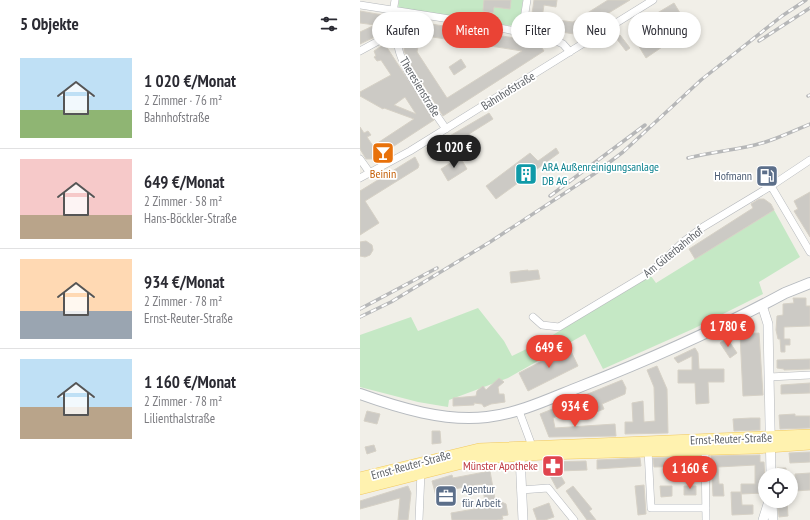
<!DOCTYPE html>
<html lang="de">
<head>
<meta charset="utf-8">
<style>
	:root { --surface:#fff; --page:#f2f2f3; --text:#2b2b33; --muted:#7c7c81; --line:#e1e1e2; --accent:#ea4335 }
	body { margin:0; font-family:"PT Sans Narrow",sans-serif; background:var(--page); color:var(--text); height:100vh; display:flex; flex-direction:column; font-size:15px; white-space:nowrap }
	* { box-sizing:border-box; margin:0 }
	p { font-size:13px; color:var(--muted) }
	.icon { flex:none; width:22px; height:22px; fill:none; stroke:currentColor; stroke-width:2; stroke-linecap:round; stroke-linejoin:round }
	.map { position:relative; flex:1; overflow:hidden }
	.sheet { display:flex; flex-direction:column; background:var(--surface); width:360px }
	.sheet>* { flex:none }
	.banner { position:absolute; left:12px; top:12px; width:378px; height:36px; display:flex; gap:8px }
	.buttons { position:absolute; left:398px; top:468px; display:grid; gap:8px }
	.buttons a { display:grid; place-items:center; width:40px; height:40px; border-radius:50%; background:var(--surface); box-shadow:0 2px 6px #0003; font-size:20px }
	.price { position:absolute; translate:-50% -34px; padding:0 9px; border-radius:14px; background:var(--accent); color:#fff; font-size:13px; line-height:26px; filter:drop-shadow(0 1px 2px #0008) }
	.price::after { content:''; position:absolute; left:50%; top:24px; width:12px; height:9px; margin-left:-6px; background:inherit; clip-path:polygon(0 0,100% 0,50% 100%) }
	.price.on { background:#222; color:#fff }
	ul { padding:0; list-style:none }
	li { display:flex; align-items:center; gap:12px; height:100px; padding:0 20px }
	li+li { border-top:1px solid var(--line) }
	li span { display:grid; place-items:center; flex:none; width:112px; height:80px; border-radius:0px; color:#555 }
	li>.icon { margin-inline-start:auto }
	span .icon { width:48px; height:48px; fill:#fffc; stroke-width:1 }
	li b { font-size:17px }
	h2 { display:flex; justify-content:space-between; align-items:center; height:48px; padding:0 20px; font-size:17px }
	.pill { padding:0 14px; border-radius:18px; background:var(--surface); box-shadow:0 2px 6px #0003; font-size:14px; line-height:36px }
	.pill.on { background:var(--accent); color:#fff }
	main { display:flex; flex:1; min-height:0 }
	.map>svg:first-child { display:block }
</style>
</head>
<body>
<main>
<section class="sheet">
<h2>5 Objekte<svg class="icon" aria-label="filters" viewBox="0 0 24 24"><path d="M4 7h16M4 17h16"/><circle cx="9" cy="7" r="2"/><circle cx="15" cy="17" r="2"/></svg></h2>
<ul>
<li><span style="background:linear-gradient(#bfe0f5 65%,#8fb573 0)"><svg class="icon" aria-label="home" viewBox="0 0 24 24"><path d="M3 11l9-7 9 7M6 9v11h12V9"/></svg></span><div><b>1 020 €/Monat</b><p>2 Zimmer · 76 m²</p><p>Bahnhofstraße</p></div></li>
<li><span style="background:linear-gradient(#f6c9c9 70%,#b9a48a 0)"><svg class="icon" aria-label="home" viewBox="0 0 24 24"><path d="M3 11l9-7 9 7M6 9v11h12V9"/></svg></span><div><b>649 €/Monat</b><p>2 Zimmer · 58 m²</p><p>Hans-Böckler-Straße</p></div></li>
<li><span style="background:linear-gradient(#ffd9b3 65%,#9aa5b1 0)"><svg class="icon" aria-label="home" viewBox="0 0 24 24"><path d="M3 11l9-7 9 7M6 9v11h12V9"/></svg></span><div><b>934 €/Monat</b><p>2 Zimmer · 78 m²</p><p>Ernst-Reuter-Straße</p></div></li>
<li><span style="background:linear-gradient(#bfe0f5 60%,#b9a48a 0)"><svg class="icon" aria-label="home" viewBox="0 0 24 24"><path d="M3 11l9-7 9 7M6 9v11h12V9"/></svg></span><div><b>1 160 €/Monat</b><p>2 Zimmer · 78 m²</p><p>Lilienthalstraße</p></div></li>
</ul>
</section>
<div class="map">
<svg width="450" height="520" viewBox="0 0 450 520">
	<rect width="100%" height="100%" fill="#f1efe8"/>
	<path fill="#c5e8c5" d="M39,0H163L159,27L38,9Z
		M414,210L440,257L399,282L403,294L335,328L243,369L225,334L148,378L89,400L88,407L58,402L0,387V335L51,317L58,331L118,308L144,341L152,356L181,342L291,276L296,283Z"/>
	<path fill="#cccac5" stroke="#d6d1c6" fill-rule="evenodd" d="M124,0H151L150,9L134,7L133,13L123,11Z
		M174,0H197L196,7L184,5L182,18L213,22L248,0H270L214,34L170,27Z
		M314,3L320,13L295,30L305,45L286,58L269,30Z
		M0,11L23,15L21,34L0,44V32L15,25L0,23Z
		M48,20L178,42L184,51L83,116L50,64L44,51L45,31ZM60,35L79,38L162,51L87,98L57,52Z
		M260,35L270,48L266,51L256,38Z
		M23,45L26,46L74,120L14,159H6L0,149V127L4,133L8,131L11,135L7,137L13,146L54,119L24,108L23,109L0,96V92L31,75L21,60L17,61L14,57L16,56L14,51ZM45,97L56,114L34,105Z
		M101,59L106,67L94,75L89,67Z
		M129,113L133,119L109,134L112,139L95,149L88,137Z
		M196,148L199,153L136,199L126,186L170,153L178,161Z
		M55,157L59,165L58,168L5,201L19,223L0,235V191Z
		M100,157L107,169L88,181L81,169Z
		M408,167L410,171L413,169L418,175L406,183L400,173Z
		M450,192V237L434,211L438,209L434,201Z
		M399,199H404L411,204L414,210L335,259L329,249L393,208L391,204Z
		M6,241L12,245L13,250L10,255L5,257L0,256V242Z
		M168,270V271L178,270L180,279L151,283L150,272Z
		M433,298H446V306H450V326L424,327V339H430V345H425V352H421L420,339H418L416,330L417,316L423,315V304L434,303Z
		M399,333L403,395L383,396L380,334Z
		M367,338L377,353L370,358L360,343Z
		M209,347L218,366L168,391L159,373Z
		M335,348L338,353L339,369H364V382H348L349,403L336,404L335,383H318V370H332V356L318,363L314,358Z
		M450,359V369L424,370V369L417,368V360Z
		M297,366L307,389L308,433L265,434V422H273L272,403L283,401L284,422L295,421L294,387L287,370Z
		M139,378L144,382L138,387L139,394H144L145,402L131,404L124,407L122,404L114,403V405L93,406V398L116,396L117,391L123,386L126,390Z
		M262,380L266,388L265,394L242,404L244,409L226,416L218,398Z
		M450,383V393L421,394V385Z
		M195,408L197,416L193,418L195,428L255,424L256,436L189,437L180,414Z
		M7,411L20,414L17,424L4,421Z
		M435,414V416H450V428L420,429L419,415Z
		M391,418H400V430L374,431L373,419Z
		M72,431H80L81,443L72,444Z
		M14,445L16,451L7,454L5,447Z
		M450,452V462L430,463L429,453Z
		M400,455V462H404L405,479H402L403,493L381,494V484H395V465L358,467L359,484H363L364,496H353L351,456Z
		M339,457V466L294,467L293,458Z
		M280,458L281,466L237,469V460Z
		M226,461L227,470L198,471L205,483L197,489L189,474V462Z
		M417,468H426V475H417Z
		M130,471L135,499L146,504L148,515L142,516L143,519L137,520H92L91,513L126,507L122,484L94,489L95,497L77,500L72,481L92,475L93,478Z
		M450,473V490L435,491V474Z
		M284,485L286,514L278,515L275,486Z
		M48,486L51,493L48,520H38L40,498L0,509V501Z
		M213,486L232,509L229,511L236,520H227L206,491Z
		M300,486H312V496L301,497Z
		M324,486H336V495H324Z
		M371,492H381L382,505H393V514L372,515Z
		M417,501H427L428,516L419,517Z
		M189,503L194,517L185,520H177L173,509Z"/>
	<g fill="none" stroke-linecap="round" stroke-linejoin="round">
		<g stroke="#b5b8bc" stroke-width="8">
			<path id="minor" d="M0,5L115,23L190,38L203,44L210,52
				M45,13C42,22 38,33 38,43C37,63 74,111 86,129
				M162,32L167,0
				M29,38L35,0
				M0,51L22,39L29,38
				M0,159L10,173
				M0,178L50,151L293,0
				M411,186L450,252
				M173,317L182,325L199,327L284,276L299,265L323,242L343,227L411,186L450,160
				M409,377L450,375
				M159,411L172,446
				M345,449L346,520
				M288,450L291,508H346
				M161,490L188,488L214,520
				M59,520L61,472"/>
		</g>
		<g stroke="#b5b8bc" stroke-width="10">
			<path id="tertiary" d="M402,305L408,324L411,475
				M157,450L160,455L163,520
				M412,504L413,520
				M403,520L409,501"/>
		</g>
		<g stroke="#b6babf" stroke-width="12">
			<path id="secondary" d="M0,394C39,408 85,422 127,417C161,413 191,398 222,386C291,359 360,328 425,293L450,283"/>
		</g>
		<g stroke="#f2c960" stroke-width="12">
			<path id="primary" d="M0,478L119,449L450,435
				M0,489L122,458L184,454L396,448L450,444"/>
		</g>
		<use href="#minor" stroke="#fff" stroke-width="7"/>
		<use href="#tertiary" stroke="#fff" stroke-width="9"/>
		<use href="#secondary" stroke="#fff" stroke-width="10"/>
		<use href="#primary" stroke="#fff2af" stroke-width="11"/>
		<g stroke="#b6b7b8" stroke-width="3.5">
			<path id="rail" d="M399,41L450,8
				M448,96L450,95
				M328,158C347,153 366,151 386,147C408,143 429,133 450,124
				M190,196L285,125
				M0,309L77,268
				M0,317L31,302L130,242L234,174L263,152L341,80L422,16L446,0"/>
		</g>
		<use href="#rail" stroke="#fff" stroke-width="2" stroke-dasharray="6" stroke-linecap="butt"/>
	</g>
	<defs>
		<g id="bar-square" transform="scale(1.15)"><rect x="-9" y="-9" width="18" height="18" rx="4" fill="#e8710a" stroke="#fff"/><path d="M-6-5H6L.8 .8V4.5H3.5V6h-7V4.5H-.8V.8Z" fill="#fff"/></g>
		<g id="building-square" transform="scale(1.15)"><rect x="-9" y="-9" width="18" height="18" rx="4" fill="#0f9aa8" stroke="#fff"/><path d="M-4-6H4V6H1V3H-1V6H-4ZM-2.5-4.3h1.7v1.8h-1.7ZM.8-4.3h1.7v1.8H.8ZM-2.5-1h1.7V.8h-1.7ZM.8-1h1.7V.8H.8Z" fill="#fff"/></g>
		<g id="fuel-square" transform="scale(1.15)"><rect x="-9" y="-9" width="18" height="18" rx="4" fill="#5c6f8a" stroke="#fff"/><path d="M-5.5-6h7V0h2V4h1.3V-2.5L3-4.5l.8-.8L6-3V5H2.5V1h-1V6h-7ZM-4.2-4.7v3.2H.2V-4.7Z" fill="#fff"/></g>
		<g id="pharmacy-square" transform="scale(1.15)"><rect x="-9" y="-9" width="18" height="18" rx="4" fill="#e0444e" stroke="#fff"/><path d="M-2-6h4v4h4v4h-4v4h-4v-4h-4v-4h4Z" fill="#fff"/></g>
		<g id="office-square" transform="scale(1.15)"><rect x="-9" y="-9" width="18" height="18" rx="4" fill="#5c6f8a" stroke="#fff"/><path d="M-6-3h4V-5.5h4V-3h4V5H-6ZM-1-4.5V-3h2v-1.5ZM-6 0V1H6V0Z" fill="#fff"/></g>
	</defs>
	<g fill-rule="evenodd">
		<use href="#bar-square" x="23" y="153"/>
		<use href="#building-square" x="166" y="174"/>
		<use href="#fuel-square" x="407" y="176"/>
		<use href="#pharmacy-square" x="193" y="466"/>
		<use href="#office-square" x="86" y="496"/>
	</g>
	<g text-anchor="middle" stroke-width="3.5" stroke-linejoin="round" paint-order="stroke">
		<g font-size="12" fill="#5f6368" stroke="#fff">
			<text transform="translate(60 87) rotate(59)" y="4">Theresienstraße</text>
			<text transform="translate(148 91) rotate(-32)" y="4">Bahnhofstraße</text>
			<text transform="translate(313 252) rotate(-39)" y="4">Am Güterbahnhof</text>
			<text transform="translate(371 439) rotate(-2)" y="4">Ernst-Reuter-Straße</text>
			<text transform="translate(51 465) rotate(-15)" y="4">Ernst-Reuter-Straße</text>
		</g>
		<g font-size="12" fill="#0d838f" stroke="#fff" text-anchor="start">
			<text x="182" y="171">ARA Außenreinigungsanlage<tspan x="182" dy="14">DB AG</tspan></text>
		</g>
		<g font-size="12" fill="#c56008" stroke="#fff">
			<text x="23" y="178">Beinin</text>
		</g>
		<g font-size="12" fill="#4e5e75" stroke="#fff" text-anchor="end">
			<text x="392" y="180">Hofmann</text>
			<text x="102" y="493" text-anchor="start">Agentur<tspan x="102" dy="14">für Arbeit</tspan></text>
		</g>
		<g font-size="12" fill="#be3a42" stroke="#fff" text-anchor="end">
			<text x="178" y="470">Münster Apotheke</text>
		</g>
	</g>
</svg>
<div class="buttons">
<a><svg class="icon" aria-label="locate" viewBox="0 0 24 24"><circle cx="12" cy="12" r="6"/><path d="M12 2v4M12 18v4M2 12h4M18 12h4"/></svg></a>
</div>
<b class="price on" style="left:94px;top:169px">1 020 €</b>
<b class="price" style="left:368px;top:348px">1 780 €</b>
<b class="price" style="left:189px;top:369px">649 €</b>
<b class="price" style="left:215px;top:428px">934 €</b>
<b class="price" style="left:330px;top:490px">1 160 €</b>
<div class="banner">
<a class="pill">Kaufen</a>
<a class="pill on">Mieten</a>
<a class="pill">Filter</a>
<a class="pill">Neu</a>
<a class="pill">Wohnung</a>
</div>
</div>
</main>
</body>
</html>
